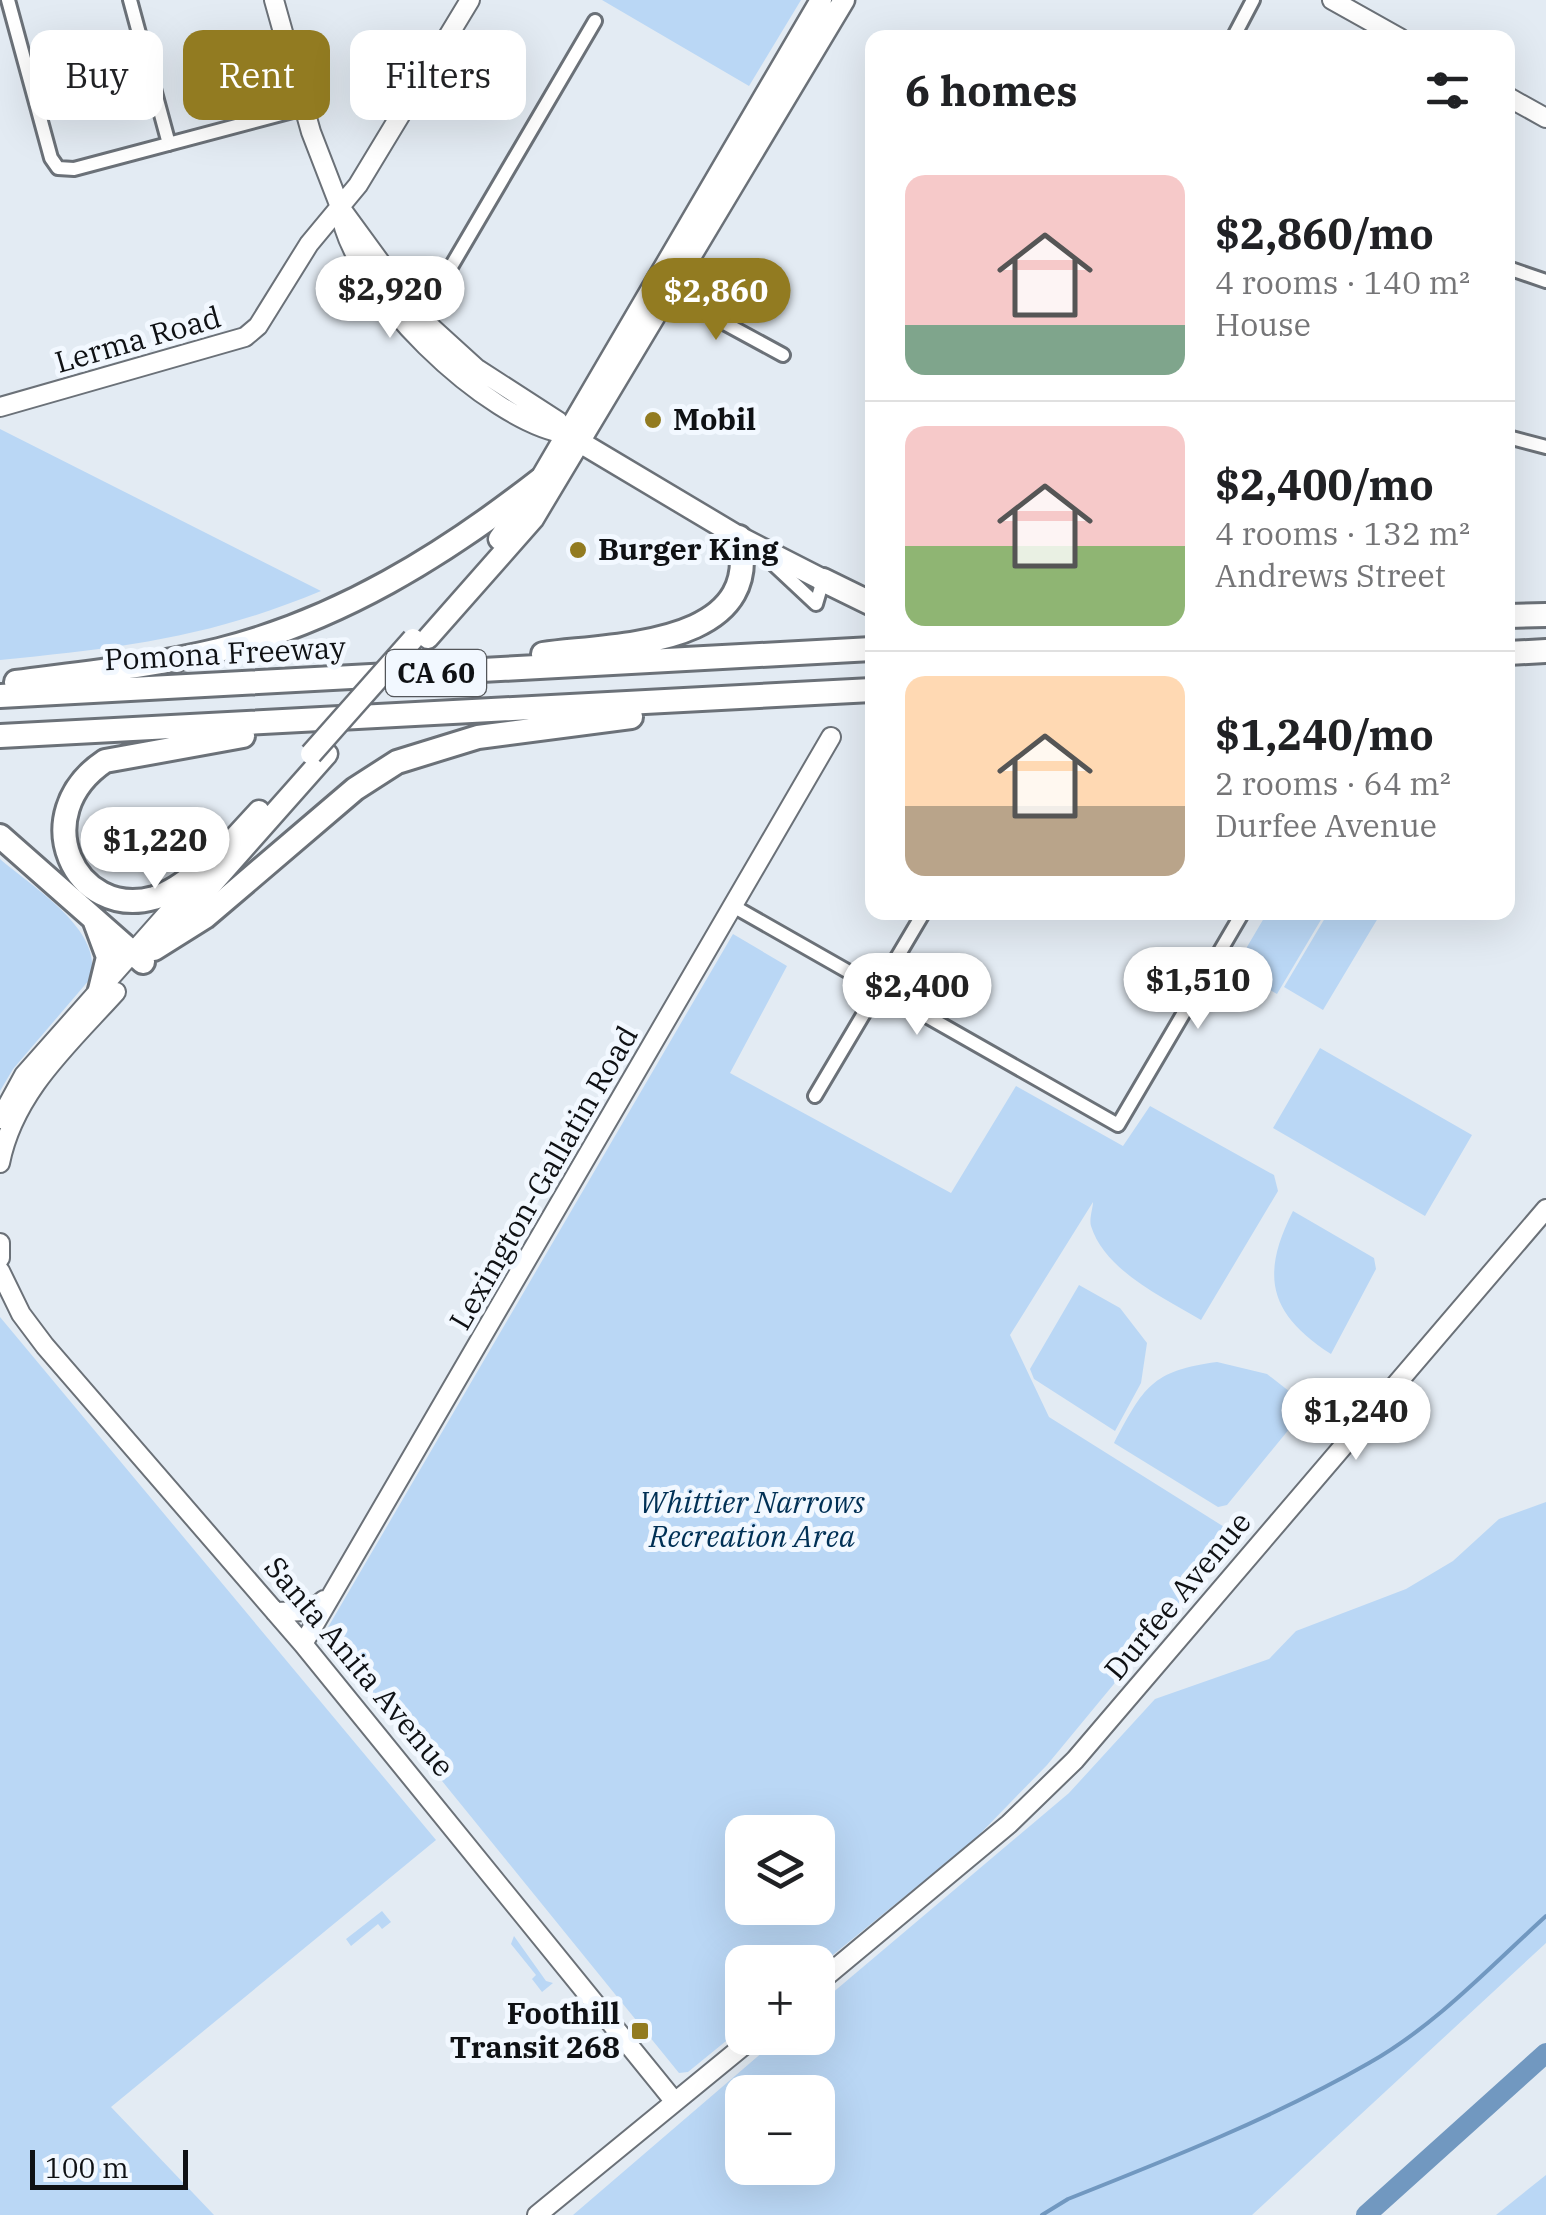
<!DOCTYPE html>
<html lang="en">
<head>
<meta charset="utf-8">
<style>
	:root { --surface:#fff; --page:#f2f2f2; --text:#202124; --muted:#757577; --line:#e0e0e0; --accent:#927b21 }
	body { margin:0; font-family:"IBM Plex Serif",serif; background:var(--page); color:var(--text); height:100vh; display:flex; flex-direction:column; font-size:38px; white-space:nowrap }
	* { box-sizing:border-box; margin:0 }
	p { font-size:32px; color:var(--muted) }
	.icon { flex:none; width:55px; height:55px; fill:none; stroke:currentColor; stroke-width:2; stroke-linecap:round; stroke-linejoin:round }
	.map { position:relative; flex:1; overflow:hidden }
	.details { position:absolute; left:865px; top:30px; width:650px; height:890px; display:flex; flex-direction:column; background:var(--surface); border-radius:20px; box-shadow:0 10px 40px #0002 }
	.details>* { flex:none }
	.banner { position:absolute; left:30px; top:30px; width:685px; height:90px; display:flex; gap:20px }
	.controls { position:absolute; left:725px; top:1815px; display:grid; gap:20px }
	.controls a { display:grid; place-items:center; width:110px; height:110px; border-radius:20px; background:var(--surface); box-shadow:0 10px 40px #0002; font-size:50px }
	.scale { position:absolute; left:30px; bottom:25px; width:158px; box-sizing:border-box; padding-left:10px; border:5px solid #0f1114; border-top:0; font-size:28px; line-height:35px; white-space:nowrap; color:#0f1114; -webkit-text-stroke:8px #f2f8ff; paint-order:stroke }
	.price { position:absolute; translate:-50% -85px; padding:0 22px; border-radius:35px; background:#fff; color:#222; font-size:32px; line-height:65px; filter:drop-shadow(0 2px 5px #0008) }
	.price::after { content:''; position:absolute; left:50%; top:60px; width:30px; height:22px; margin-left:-15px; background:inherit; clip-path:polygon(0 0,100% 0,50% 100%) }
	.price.current { background:var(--accent); color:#fff }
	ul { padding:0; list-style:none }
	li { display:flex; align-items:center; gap:30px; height:250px; padding:0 40px }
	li+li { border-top:2px solid var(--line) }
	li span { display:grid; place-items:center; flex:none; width:280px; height:200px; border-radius:20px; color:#555 }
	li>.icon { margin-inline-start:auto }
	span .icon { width:120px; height:120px; fill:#fffc; stroke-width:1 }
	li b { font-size:42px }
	h2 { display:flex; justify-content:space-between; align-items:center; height:120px; padding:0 40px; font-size:42px }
	.tag { padding:0 35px; border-radius:20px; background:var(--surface); box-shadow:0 10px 40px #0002; font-size:35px; line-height:90px }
	.tag.current { background:var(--accent); color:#fff }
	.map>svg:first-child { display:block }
</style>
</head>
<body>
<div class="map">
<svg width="1546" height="2215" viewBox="0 0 1546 2215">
	<rect width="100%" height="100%" fill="#e3ebf3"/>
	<path fill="#bad7f5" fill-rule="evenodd" d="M602,0H801L749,86Z
		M0,429L321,591C208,638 120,648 0,660Z
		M0,859C32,887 106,931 90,979L13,1069L0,1091Z
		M1267,913H1325L1277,994L1234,969Z
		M1328,913H1381L1323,1010L1284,987Z
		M733,934L787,966L730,1073L951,1193L1016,1086L1123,1146L1150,1106L1274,1175L1278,1191L1201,1320C1164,1298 1105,1271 1091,1226C1089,1219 1093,1208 1093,1202L1010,1335L1049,1417L1237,1535L1047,1765L973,1841L818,1967V1962H742V2028L688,2072L679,2073L326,1638L327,1629ZM742,1832H818V1908H742Z
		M1320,1048L1472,1135L1425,1216L1273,1128Z
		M1293,1211L1374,1258L1376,1269L1331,1354C1269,1314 1260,1276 1293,1211Z
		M1079,1285L1120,1308L1147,1343L1141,1383L1115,1431L1034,1379L1030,1369Z
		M0,1317L436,1840L111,2107L214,2215H0Z
		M1217,1362L1267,1374L1308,1406L1227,1505L1218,1507L1114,1443C1144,1387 1151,1371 1217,1362Z
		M1546,1502V1943L1252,2215H573L779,2038H818V2005L1069,1793L1155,1699L1269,1659L1296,1631L1406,1589L1453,1561L1499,1519ZM742,2092H818V2168H742Z
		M382,1911L391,1922L382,1929L378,1924L351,1946L346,1939Z
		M514,1936L546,1981L553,1983L542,1992L532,1979L536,1975L511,1944Z
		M1546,2175V2215H1496Z"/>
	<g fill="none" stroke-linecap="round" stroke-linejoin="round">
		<path stroke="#7198c0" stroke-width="4" d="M1042,2215L1068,2199C1169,2159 1275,2117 1369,2063C1435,2026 1491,1966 1546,1916"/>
		<path stroke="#7198c0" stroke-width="20" d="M1366,2215L1546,2053"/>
		<g stroke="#6b7178" stroke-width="18">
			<path id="street" d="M8,0L51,158L58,168L74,169L304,108
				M130,0L169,144
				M1233,38L1253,0
				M1508,268L1546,281
				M669,293L783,355
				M421,318L595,21
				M1508,437L1546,447
				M769,560L816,604L823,580
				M733,906L1118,1125L1243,912
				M815,1096L924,912"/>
		</g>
		<g stroke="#6b7178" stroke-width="22">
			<path id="secondary" d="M274,0L311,132L340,207L421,318L476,368L558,421L567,434
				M1332,0L1400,38
				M1508,97L1546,118
				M340,207C346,286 488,423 567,434
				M0,407L245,337L258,326L309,244L358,185L470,0
				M0,1119L24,1075L196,881
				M0,1163C14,1092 69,1044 116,992
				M0,1243V1258
				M0,1271L21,1314L45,1346L303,1644L675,2102
				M275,1612L310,1611L324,1600
				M303,1644L831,737
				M818,1983L1009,1824L1075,1760L1546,1209
				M537,2215L753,2038"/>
		</g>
		<g stroke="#6b7178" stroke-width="25">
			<path id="primary" d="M568,435L739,537L823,580
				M499,539L540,480L821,0
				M428,638L533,519L844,0
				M213,861L259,811
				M164,938L327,754"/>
		</g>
		<g stroke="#6b7178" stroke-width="28">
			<path id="highway" d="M823,580L872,604
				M1508,616L1546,615
				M1508,653L1546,651
				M543,654C615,644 765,647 739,537
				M16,682C84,673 153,666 219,650C339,620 444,555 540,480
				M0,696L872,649
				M0,736L872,690
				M0,836L143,962
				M213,861C194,874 177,891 154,898C75,920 25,815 105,761L243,736
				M95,922L108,957L99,994
				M154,949L205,917L355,789L397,762L478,737L631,717"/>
		</g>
		<use href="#street" stroke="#fff" stroke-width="12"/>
		<use href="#secondary" stroke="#fff" stroke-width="18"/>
		<use href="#primary" stroke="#fff" stroke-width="20"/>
		<use href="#highway" stroke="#fff" stroke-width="22"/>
		<g stroke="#6b7178" stroke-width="25" stroke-linecap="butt">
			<path id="primary-bridge" d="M311,754L413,639"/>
		</g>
		<use href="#primary-bridge" stroke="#fff" stroke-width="20"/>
	</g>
	<g fill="#927b21" stroke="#f2f8ff" stroke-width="4">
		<circle cx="653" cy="420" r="10"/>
		<circle cx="578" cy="550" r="10"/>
		<rect x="630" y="2021" width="20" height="20" rx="5"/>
	</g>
	<g text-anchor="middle" stroke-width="10" stroke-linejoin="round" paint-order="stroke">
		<rect fill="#f2f8ff" stroke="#53565a" stroke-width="2.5" x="386" y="650" width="100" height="46" rx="8"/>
		<g font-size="28" font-weight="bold" fill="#0f1114">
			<text x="436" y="683">CA 60</text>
		</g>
		<g font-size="30" fill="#0f1114" stroke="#f2f8ff">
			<text transform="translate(138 340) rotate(-16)" y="10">Lerma Road</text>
			<text transform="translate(225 654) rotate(-3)" y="10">Pomona Freeway</text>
			<text transform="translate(544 1178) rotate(-60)" y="10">Lexington-Gallatin Road</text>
			<text transform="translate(1178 1596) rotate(-50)" y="10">Durfee Avenue</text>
			<text transform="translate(359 1667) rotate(50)" y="10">Santa Anita Avenue</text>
		</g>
		<g font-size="30" font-weight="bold" fill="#0f1114" stroke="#f2f8ff" text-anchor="start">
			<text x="673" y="430">Mobil</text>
			<text x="598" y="560">Burger King</text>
			<text x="620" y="2024" text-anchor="end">Foothill<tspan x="620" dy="34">Transit 268</tspan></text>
		</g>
		<g font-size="30" font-style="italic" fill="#003055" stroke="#f2f8ff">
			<text x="752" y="1513">Whittier Narrows<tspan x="752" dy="34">Recreation Area</tspan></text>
		</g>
	</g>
</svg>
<div class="controls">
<a><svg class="icon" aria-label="layers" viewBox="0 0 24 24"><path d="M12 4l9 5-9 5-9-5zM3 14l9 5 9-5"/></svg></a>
<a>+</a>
<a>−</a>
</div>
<div class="scale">100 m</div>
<b class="price" style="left:390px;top:341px">$2,920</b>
<b class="price current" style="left:716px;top:343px">$2,860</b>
<b class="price" style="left:155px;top:892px">$1,220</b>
<b class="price" style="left:1198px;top:1032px">$1,510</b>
<b class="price" style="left:917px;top:1038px">$2,400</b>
<b class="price" style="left:1356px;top:1463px">$1,240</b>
<div class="banner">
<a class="tag">Buy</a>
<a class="tag current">Rent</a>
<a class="tag">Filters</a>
</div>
<section class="details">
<h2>6 homes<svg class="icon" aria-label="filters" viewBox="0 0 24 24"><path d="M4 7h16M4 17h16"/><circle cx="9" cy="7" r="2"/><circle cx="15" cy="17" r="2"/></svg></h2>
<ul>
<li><span style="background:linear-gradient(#f6c9c9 75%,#7fa58c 0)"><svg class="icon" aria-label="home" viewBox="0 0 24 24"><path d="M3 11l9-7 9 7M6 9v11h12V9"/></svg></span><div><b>$2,860/mo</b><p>4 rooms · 140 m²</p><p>House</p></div></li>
<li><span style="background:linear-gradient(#f6c9c9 60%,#8fb573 0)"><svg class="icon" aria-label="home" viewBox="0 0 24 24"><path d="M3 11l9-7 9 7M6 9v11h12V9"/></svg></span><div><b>$2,400/mo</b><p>4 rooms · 132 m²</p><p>Andrews Street</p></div></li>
<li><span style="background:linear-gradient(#ffd9b3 65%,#b9a48a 0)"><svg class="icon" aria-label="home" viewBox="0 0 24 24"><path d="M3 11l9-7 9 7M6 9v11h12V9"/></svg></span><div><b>$1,240/mo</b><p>2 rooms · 64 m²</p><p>Durfee Avenue</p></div></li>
</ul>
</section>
</div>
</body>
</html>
